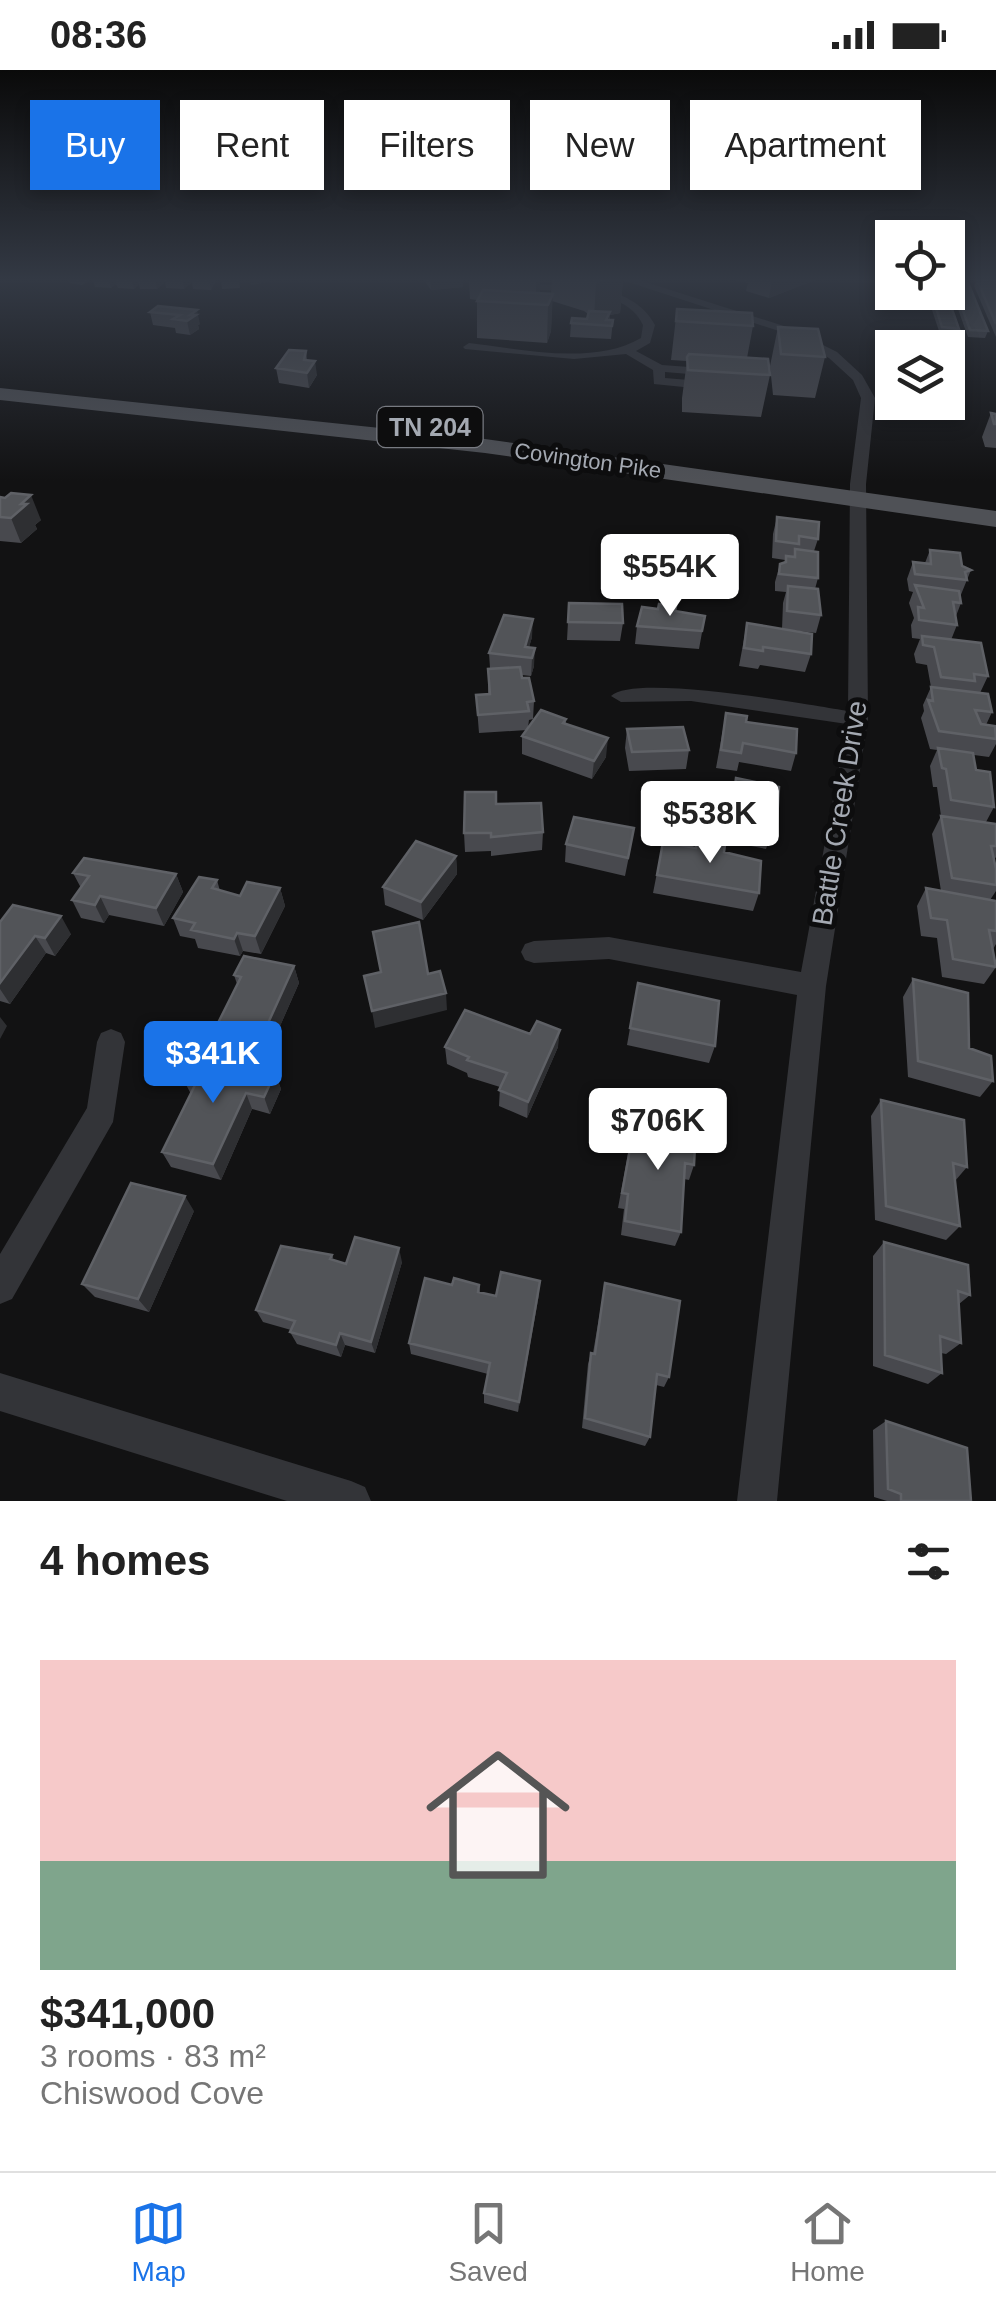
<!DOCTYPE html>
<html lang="en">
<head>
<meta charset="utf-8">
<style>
	:root { --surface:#fff; --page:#f6f6f6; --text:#222; --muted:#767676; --line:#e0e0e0; --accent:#1a73e8 }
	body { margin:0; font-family:Arial,sans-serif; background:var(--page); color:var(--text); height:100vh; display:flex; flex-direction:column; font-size:38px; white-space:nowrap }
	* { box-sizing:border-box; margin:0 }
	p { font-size:32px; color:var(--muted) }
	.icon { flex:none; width:55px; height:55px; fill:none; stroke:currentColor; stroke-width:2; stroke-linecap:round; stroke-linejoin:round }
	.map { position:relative; height:1431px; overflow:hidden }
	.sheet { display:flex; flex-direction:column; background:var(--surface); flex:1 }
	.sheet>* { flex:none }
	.banner { position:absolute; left:30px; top:30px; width:938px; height:90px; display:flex; gap:20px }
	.fabs { position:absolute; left:875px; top:150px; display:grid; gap:20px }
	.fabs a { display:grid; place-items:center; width:90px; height:90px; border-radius:0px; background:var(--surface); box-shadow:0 5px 15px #0003; font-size:50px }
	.price { position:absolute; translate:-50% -85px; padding:0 22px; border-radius:10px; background:#fff; color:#222; font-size:32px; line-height:65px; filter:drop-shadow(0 2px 5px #0008) }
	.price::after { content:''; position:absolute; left:50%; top:60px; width:30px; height:22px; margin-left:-15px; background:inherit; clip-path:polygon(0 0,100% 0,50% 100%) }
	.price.selected { background:var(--accent); color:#fff }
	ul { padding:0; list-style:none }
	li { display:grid; align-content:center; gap:20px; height:530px; padding:0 40px }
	li span { display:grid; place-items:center; height:310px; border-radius:0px; color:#555 }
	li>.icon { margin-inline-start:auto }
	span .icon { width:180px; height:180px; fill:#fffc; stroke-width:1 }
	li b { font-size:42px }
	h2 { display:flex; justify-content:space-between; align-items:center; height:120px; padding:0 40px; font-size:42px }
	.tag { padding:0 35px; border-radius:0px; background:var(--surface); box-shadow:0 5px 15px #0003; font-size:35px; line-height:90px }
	.tag.selected { background:var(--accent); color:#fff }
	.status { display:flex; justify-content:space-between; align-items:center; height:70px; padding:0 50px; background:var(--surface); direction:ltr }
	.status svg { height:28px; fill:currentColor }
	.dock { display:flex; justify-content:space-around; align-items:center; height:140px; border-top:2px solid var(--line); background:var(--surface); font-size:28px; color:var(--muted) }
	.dock a { display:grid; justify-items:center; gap:5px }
	.dock .selected { color:var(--accent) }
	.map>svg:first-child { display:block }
</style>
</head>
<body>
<div class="status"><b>08:36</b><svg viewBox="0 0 49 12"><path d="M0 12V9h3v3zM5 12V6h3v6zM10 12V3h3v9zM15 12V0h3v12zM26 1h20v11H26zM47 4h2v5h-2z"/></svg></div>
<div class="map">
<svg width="996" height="1431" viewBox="0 0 996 1431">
	<rect width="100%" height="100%" fill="#121213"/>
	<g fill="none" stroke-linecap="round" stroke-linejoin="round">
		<path fill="#333438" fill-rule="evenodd" d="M474,210C491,210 506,213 522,214C564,216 632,210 655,255L650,273L636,281L662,295L717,299V305L713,306L665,302V308L713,312L719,316L713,320L654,314L653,300L626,284L574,289L465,279L463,277L469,273C521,279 593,296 641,268L643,255C620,204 517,231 474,210Z
			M622,210H639L787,257L837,282L862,305L875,328L866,414L868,649L826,916L777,1431H737L797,925L609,889L534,893L525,890L521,882L525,874L534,871L609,867L801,902L847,654L691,631L621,632L611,626C634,603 809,635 848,641L850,414L861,328L853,310L829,288L779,261Z
			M111,959L121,963L125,972L113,1052L12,1229L0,1234V1184L87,1038L97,972L101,963Z
			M0,1303L351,1411L365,1417L371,1431H287L0,1341Z"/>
		<path fill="#4f5156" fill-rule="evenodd" d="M0,318L485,369L996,441V457L485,383L0,330Z"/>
	</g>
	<path fill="#48494e" d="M69,210H91L82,215L70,213Z
		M93,210H215V212L211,220L193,219L192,212L184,219L166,218L165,212L157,219H140L139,214L134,219L118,218L116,214L111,218L95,217Z
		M221,210H239L240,218L222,219Z
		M424,210H463V217L431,220Z
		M469,210H540V223L551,224L552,210H623L620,243L610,245V250H613L611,269L570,267L571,253L587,249L588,244L584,241L552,231L551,261L547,273L477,268V230L470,229Z
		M736,210H815L769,228L746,221L748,213Z
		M950,210H967L988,261L985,268L968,267L949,214Z
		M976,210L996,211V267L974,216Z
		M926,222H946L959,259L957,266L940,264Z
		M158,236L200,254L198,255L199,259L190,265L176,263L175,258L153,255L150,242Z
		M677,239L753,256L747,288L770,305L761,347L682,342V328L687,291L671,290Z
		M778,257L825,287L815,328L773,325L770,296Z
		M306,281L307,290L317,305L309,318L279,313L276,298Z
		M991,343L996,344V378L985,377L982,367Z
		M0,427L41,450L35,455L37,459L21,473L0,471Z
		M777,447L818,469L814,481L818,508L815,519L821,545L816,563L782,559L783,533L786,522L775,521V512L780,494L784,492L785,490L772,488L773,464Z
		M930,480L971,500L960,527L961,533L956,546L957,555L951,570L988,606L980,623L992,642L986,655L996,659V674L989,687L974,685L976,700L994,737L986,752L996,754V787L994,790L996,799V821L990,830L996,831V874L993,879L996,897L984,914L942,907L937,868L921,866L917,836L926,818L941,821L932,764L941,746L937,717H933L930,696L937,680L930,679L921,648L924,641L923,635L931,617L927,595L916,593L914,584L920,569L912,568L911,555L914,548L909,533L913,522L909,521L907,509L913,492L925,493Z
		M569,533L623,553L620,571L567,570Z
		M675,541L705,546L699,579L635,574L637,556Z
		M747,553L811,584L805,602L760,595L758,599L739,596Z
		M532,567L529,577L534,596L531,606L522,605L534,631L533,649L529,650L528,657L566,649V654L606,687L592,709L522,684V666L527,660L479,663L476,625L488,624V599L490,598L489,583Z
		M726,643L746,652L796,683L791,701L739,692L737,701L716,698Z
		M627,659L689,680L686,699L629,701L625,678Z
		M736,708L777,752L771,771L769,770L766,779L725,771L731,727Z
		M496,734L543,762L542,780L491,786V781L465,782L464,763Z
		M663,772L724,782L759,823L753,841L653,823Z
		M566,774L631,776L625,806L565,792Z
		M456,786L457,804L423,850L385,835L383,817Z
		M73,803L176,804L183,822L164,856L109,845L104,853L81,848L72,830L81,818Z
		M217,810L220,821L240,826L280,818L285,836L261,884L243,881L240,886L198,878L195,869L180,866L173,848Z
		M0,852L71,864L55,886L46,883L10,934L0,931Z
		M294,896L299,913L265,990L220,980L213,963L237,914L234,905Z
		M913,909L969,978L993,1011L980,1027L908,1007L903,927Z
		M638,913L715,976L709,993L627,975Z
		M445,977H558L527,1048L499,1036L500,1017L468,1007L467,1003L447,994Z
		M275,1003L281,1019L270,1044L252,1039L221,1110L171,1097L162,1082L191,1024L182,1007Z
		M881,1030L967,1097L955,1111L960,1156L946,1170L875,1150L871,1046Z
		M632,1062L694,1095L689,1110L684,1109L681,1162L675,1176L621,1165L624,1139L618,1138Z
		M194,1141L149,1242L95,1227L82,1214Z
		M884,1172L970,1225L959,1234L961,1273L946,1284L941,1283L942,1303L928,1314L873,1296V1186Z
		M332,1185L334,1190L346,1194L402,1192L375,1283L345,1275L341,1287L297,1274L290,1262L291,1260L263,1252L256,1240Z
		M605,1213L669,1307L664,1317L656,1315L650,1367L645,1376L582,1358L588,1294L591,1283H593Z
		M452,1215H479L480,1222L496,1226L539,1224L518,1342L484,1333V1323L488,1304L411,1284L409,1273Z
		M886,1351L971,1431H887L874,1427L873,1360Z"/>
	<path fill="#2e2f32" d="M109,210H116V214L111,218Z
		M132,210H138L139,214L134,219Z
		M155,210H164L165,212L157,219Z
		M183,210H191L192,212L184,219Z
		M209,210H215L211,220Z
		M250,210H270V212L251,215Z
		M431,210H463V217L431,220Z
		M536,210H540V222L536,233Z
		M606,210H623L620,243L610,245L609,255L594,249L596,213Z
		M772,210H815L769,228Z
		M553,224L551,261L547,273L548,235Z
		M197,240L200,254L198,255L199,259L190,265L187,251L190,245Z
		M315,291L317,305L309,318L307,303Z
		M31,425L41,450L35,455L37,459L21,473L11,448L21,434Z
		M533,549L532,567L526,588L525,577Z
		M535,578L534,596L531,606L532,588Z
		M608,668L606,687L592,709L594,691Z
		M456,786L457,804L423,850L421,832Z
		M176,804L183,822L164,856L156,838Z
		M280,818L285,836L261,884L255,866Z
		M100,826L109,845L104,853L95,835Z
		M61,846L71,864L55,886L45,868Z
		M237,863L243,881L240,886L234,869Z
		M35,866L46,883L10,934L0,919V913Z
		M294,896L299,913L265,990L259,973Z
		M446,923L447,940L375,958L372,941Z
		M0,947L7,956L0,969Z
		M560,960L558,977L527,1048L528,1032Z
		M275,1003L281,1019L270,1044L264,1027Z
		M246,1023L252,1039L221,1110L213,1094Z
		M185,1126L194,1141L149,1242L138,1229Z
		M399,1178L402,1192L375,1283L371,1272Z
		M540,1211L539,1224L518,1342L519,1332Z
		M340,1263L345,1275L341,1287L336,1275Z"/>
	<path fill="#525458" stroke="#5f6166" stroke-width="2.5" d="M952,210H967L988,261L970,260Z
		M977,210L996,211V254Z
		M483,220L553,224L548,235L477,231Z
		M931,222H946L959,259L942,257Z
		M158,236L197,240L190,245H196L187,251L173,249L180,245L150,242Z
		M677,239L752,243L753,256L676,251Z
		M589,241L610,242L606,250H613L612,256L571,253L572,248L587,249Z
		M778,257L818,259L825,287L781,284Z
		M289,280L306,281L304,290L315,291L307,303L276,298Z
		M689,284L768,289L770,305L688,300L687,287Z
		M991,343L996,344V354H994Z
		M11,423L31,425L21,434H27L11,448L0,447V427L5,428Z
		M777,447L819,452L818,469L799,466V474L776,471Z
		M795,479L818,482V508L779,504L780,494L786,492V486L795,487Z
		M930,480L960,483L962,496L971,500L965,502L967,510L915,504L913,492L931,494Z
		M915,515L959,521L961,533L953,532L957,555L919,550L918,537L924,538Z
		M788,516L818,519L821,545L787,541Z
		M569,533L622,534L623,553L568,552Z
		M659,534L676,536L675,541L705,546L702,561L637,556L642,537L658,539Z
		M504,545L533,549L525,577L535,578L532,588L489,583Z
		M747,553L812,564L811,584L763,577V581L744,578Z
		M922,566L981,573L988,606L974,604L975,611L941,607L934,577L923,575Z
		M520,597L522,608H529L534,631L527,632L529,641L478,645L476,625L490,624L488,599Z
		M931,617L988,624L992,642L975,640L981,654L995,656L996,669L939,661L928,630L933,631Z
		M541,640L566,649L563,653L608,668L594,691L522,666Z
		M726,643L747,646L746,652L797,659L796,683L743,673L741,683L721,680Z
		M683,657L689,680L632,682L627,659Z
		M938,678L973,683L976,700L990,702L994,737L951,730L946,699L942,698Z
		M736,708L779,717L777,752H772V760L730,753Z
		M465,722H496V734L541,733L543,762L491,767V763H464Z
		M941,746L996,754V776H991L996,799V815L952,808Z
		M574,747L634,758L628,788L566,774Z
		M697,769L725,775L724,782L761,791L759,823L657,805L663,772L696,778Z
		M416,771L456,786L421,832L383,817Z
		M84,788L176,804L156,838L100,826L95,835L72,830L89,806L73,803Z
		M199,807L217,810L212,818L240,826L247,812L280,818L255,866L237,863L234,869L191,860L195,853L173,848Z
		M926,818L996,831V861L989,860L996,897L953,889L947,850L931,848Z
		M13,835L61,846L45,868L35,866L0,913V852Z
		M419,852L428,904L440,901L446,923L372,941L364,906L381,902L373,862Z
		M244,886L294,896L259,973L213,963L241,907L234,905Z
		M913,909L968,923L969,978L991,986L993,1011L918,991Z
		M638,913L719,931L715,976L630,958Z
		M465,940L530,964L537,951L560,960L528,1032L499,1020L507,1003L467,990L469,987L445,977Z
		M194,983L275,1003L264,1027L246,1023L213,1094L162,1082L197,1011L182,1007Z
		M881,1030L964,1050L967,1097L953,1093L960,1156L886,1136Z
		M636,1046L696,1058L694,1095L685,1093L681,1162L625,1151L628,1124L622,1123Z
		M131,1113L185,1126L138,1229L82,1214Z
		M355,1167L399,1178L371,1272L340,1263L336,1275L290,1262L295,1251L256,1240L281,1176L332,1185L330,1189L346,1194Z
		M884,1172L968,1195L970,1225L958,1221L961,1273L940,1266L942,1303L885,1285Z
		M501,1202L540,1211L519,1332L484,1323L490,1293L409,1273L425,1208L452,1215L454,1208L479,1215L478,1222L496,1226Z
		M605,1213L680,1231L669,1307L657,1304L650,1367L585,1348L591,1283L595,1284Z
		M886,1351L967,1378L971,1431H901V1424L888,1419Z"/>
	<linearGradient id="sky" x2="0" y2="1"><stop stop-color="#0a0a0a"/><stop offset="0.51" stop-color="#333944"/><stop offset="1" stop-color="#333944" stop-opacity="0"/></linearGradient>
	<rect width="996" height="411" fill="url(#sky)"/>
	<g text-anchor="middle" stroke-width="10" stroke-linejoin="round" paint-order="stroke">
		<g font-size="22" fill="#a4a9b2" stroke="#0d0d0e">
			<text transform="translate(588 390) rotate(8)" y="8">Covington Pike</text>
		</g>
		<rect fill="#0d0d0e" stroke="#777a81" stroke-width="2.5" x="377.5" y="337" width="105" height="40" rx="8"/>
		<g font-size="25" font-weight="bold" fill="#a4a9b2">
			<text x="430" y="366">TN 204</text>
		</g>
		<g font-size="28" fill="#a4a9b2" stroke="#0d0d0e">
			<text transform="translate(839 743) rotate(-81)" y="10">Battle Creek Drive</text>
		</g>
	</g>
</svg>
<div class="fabs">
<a><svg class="icon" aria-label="locate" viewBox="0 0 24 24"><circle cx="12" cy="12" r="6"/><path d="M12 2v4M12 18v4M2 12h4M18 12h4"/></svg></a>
<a><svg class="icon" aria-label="layers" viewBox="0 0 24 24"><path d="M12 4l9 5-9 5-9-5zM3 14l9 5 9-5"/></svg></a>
</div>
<b class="price" style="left:670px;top:549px">$554K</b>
<b class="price" style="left:710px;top:796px">$538K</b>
<b class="price selected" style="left:213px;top:1036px">$341K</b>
<b class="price" style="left:658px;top:1103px">$706K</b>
<div class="banner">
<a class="tag selected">Buy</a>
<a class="tag">Rent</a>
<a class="tag">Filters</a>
<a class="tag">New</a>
<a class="tag">Apartment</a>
</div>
</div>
<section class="sheet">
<h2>4 homes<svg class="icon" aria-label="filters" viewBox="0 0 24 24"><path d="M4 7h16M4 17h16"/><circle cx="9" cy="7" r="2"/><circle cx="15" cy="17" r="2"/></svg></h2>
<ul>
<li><span style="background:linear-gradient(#f6c9c9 65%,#7fa58c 0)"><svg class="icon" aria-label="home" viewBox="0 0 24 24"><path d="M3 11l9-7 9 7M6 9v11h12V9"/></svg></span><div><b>$341,000</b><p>3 rooms · 83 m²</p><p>Chiswood Cove</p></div></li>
</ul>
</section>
<nav class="dock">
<a class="selected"><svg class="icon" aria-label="map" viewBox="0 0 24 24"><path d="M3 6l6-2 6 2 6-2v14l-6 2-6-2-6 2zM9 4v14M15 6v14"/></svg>Map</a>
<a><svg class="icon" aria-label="saved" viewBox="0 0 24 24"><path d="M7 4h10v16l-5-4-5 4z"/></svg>Saved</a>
<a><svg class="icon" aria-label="home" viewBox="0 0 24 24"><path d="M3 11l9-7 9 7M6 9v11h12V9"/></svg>Home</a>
</nav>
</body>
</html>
